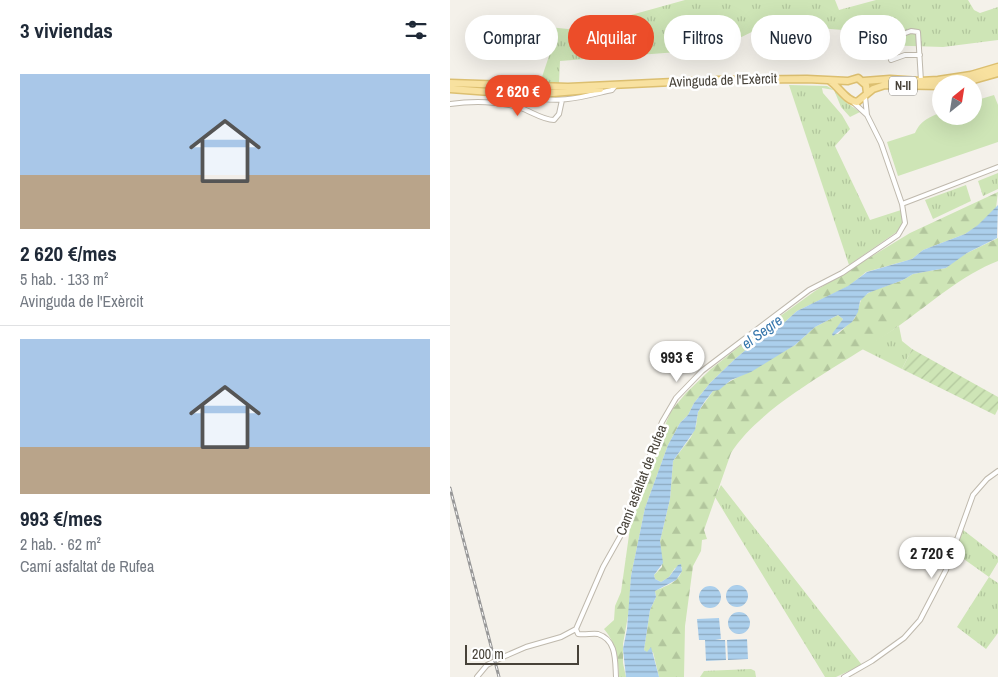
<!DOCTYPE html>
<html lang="es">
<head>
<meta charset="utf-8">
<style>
	:root { --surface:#fff; --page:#f6f6f7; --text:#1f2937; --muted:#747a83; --line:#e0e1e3; --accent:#ec4d29 }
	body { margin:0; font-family:"Archivo Narrow",sans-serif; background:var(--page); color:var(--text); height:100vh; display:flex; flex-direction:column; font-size:19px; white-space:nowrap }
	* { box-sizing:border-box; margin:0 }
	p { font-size:16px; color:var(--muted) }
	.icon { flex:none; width:28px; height:28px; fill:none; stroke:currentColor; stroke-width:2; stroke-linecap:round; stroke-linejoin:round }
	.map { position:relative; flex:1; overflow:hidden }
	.drawer { display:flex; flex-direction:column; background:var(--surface); width:450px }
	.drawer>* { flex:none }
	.guide { position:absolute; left:15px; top:15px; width:458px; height:45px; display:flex; gap:10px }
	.needle { width:32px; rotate:30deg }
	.buttons { position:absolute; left:482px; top:75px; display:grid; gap:10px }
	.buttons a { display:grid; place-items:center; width:50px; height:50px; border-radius:50%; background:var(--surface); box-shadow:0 5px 20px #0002; font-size:25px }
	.scale { position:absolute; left:15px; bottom:12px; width:114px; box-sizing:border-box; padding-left:5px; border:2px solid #474239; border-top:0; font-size:14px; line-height:18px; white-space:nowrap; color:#474239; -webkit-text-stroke:4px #fff; paint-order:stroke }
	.price { position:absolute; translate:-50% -42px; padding:0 11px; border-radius:18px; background:#fff; color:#222; font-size:16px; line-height:32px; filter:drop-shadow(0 1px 2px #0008) }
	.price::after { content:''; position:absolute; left:50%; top:30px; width:15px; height:11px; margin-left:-8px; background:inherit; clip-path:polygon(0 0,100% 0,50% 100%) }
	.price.on { background:var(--accent); color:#fff }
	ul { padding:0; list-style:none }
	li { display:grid; align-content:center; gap:10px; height:265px; padding:0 20px }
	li+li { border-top:1px solid var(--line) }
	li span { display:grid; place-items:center; height:155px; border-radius:0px; color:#555 }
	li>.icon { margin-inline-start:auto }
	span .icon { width:90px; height:90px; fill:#fffc; stroke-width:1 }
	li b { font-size:21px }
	h2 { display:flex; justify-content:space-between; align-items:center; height:60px; padding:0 20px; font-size:21px }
	.chip { padding:0 18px; border-radius:22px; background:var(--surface); box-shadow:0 5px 20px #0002; font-size:18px; line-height:45px }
	.chip.on { background:var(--accent); color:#fff }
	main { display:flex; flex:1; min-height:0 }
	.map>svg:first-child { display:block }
</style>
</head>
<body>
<main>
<section class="drawer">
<h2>3 viviendas<svg class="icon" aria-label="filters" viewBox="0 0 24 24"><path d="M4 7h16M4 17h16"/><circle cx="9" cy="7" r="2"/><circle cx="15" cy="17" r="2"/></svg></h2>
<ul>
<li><span style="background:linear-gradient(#a9c7e8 65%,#b9a48a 0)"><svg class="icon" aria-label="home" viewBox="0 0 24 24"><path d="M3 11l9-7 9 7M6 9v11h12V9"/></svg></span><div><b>2 620 €/mes</b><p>5 hab. · 133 m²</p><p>Avinguda de l'Exèrcit</p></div></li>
<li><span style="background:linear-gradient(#a9c7e8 70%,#b9a48a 0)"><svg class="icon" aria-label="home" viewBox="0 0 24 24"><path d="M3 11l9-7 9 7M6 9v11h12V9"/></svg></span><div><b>993 €/mes</b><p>2 hab. · 62 m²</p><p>Camí asfaltat de Rufea</p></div></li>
</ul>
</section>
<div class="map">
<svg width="548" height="677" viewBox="0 0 548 677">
	<defs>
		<pattern id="grass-tufts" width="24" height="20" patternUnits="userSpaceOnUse" patternTransform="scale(1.25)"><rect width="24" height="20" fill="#cee5b6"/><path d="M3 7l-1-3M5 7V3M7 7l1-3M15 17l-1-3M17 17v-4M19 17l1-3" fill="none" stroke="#b2c69d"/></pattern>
		<pattern id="forest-firs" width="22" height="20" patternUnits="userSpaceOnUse" patternTransform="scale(1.25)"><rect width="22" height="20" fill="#cee5b6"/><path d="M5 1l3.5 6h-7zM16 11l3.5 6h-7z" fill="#b2c69d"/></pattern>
		<pattern id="garden-furrows" width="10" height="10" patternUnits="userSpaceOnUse" patternTransform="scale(1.25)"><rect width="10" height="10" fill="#cee5b6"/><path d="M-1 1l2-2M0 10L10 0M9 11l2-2" fill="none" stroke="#b2c69d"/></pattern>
		<pattern id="water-rules" width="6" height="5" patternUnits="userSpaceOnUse" patternTransform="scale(1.25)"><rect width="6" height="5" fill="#abcfec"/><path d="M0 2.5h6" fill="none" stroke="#8daac0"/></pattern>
	</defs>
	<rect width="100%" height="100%" fill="#f4f1ea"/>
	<path fill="url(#grass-tufts)" d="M235,0H385L389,10L426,0H518L524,10L530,13L548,7V40L493,47L429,45L398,50L393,30L318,24L267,49L110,61L109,83H90L100,53L94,46L74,36L71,24L127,30Z
		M339,85L377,86L389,93L397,103L410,112L400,117L391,107L384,90L372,88L373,93L392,115L400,129L385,146L420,220L451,210L453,222L451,229L399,265Z
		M548,173V189L533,196L528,181Z
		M516,185L521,201L483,219L475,200Z
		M449,326L452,341L462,349L452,369L412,349Z
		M271,485L412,665L386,677H375L265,497Z
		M512,529L548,557V562L539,577L548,583V633L536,649L507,627L539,577L504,552Z
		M301,669L305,671L306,677H250L254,671Z"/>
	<path fill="url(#forest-firs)" d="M548,192L546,208L528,226L515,234L473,250L462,259L416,272L399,286L347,311L326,330L304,343L285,359L260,383L244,403L238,415L230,423L218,445L195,508L181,576L179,610L173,644V663L176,677H169C168,657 167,645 154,629L164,620L165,606L171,592L180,528L211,435L221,411L236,393L261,369L300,338L365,291L460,233Z
		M548,238V261C512,275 481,303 450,325C400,361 313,402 281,453L254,530L257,539L252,540L251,551L243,566L235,626L234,677H209L203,652L197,653L194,650L200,610L206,597L205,591C216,586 232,581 232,567L225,568L219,577L211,582L205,579L204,575L212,567L210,541L220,499L223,461L241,437L246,426L248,412L263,391L345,345L365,327L388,315L393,319L383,334H388L405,318L412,297L422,291L453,280L463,274L496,268L509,257Z"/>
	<path fill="url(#garden-furrows)" d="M462,349L548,397V409L545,415L452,369Z"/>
	<path fill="#cee5b6" d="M544,95L548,105V142L448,176L437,142L465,133C470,122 476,119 487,114L485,108L491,105V116H524V101Z"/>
	<path fill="url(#water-rules)" d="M548,205L547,238L517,253L496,268L463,274L453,280L418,293L410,301L408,312L402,322L383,336L382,334L393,319L388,315L365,327L345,345L301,372L281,380L269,390L263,391L255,401L248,412L245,430L223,461L220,499L210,541L213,563L204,575L205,579L211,582L219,577L228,565L231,564L232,571L226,580L205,591L206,597L200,610L194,650L197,652L201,647L209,677H176L173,649L177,629L181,576L195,508L218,445L230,423L238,415L244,403L260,383L285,359L304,343L326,330L347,311L398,286L417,272L462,259L473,250L515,234L528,225Z
		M276 596a11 11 0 1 1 22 0a11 11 0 1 1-22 0Z
		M249 597a11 11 0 1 1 22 0a11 11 0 1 1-22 0Z
		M278 623a11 11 0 1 1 22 0a11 11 0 1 1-22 0Z
		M269,618L271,639L265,640H275L276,660L256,661L255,640H249L247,619Z
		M297,639L298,659L278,660L277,640Z"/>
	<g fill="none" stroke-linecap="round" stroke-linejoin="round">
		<g stroke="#bfb9ad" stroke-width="6">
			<path id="street" d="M453,34L461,31L468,32L471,81
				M441,60L455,55H470
				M81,96C108,105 135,96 162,90L166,85
				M415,97L417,115
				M0,104C22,101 50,101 71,108C82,112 93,120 104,120L109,114L112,100
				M452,204L548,167
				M126,629L128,634C135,635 143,633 148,634C167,640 165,661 166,677
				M27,677L37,665L53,657L76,647L111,637L126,629L153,567L171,535L212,422L226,398L252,371L359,290L392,273L448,235L455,223L452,204L431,143L417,115L404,103
				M394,677L422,661L454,638L470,620L496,570L523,495L537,479L548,471"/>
		</g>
		<g stroke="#dcbf70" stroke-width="9">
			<path id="primary" d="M380,81C389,87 396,101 407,102L423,89L435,85L491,86
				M414,81L440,79L470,81L488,80L521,75L548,67
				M0,83L118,87L266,80L357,79L398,81L408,78L416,85L417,93
				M509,84L548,73
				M0,89L79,95L150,89"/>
		</g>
		<use href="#street" stroke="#fff" stroke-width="4"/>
		<use href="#primary" stroke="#f8e19f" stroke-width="6"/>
		<g stroke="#989898" stroke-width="3">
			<path id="rail" d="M0,488L49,677"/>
		</g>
		<use href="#rail" stroke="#fff" stroke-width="1" stroke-dasharray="4" stroke-linecap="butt"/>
	</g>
	<g text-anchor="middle" stroke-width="5" stroke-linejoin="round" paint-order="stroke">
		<rect fill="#fff" stroke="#7e7b74" stroke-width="1" x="439" y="76.5" width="28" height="19" rx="4"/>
		<g font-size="12" font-weight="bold" fill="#474239">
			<text x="453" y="90">N-II</text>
		</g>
		<g font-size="14" fill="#474239" stroke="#fff">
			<text transform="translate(273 80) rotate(-2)" y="5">Avinguda de l'Exèrcit</text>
			<text transform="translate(191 480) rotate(-69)" y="5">Camí asfaltat de Rufea</text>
		</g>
		<g font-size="15" font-style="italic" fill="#3878ad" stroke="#fff">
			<text transform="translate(312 332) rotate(-36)" y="5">el Segre</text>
		</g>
	</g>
</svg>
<div class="buttons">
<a><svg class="needle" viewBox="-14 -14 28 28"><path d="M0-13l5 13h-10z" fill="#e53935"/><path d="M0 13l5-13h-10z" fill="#747a83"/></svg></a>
</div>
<div class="scale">200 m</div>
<b class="price on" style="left:68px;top:117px">2 620 €</b>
<b class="price" style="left:227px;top:383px">993 €</b>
<b class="price" style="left:482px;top:579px">2 720 €</b>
<div class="guide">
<a class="chip">Comprar</a>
<a class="chip on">Alquilar</a>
<a class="chip">Filtros</a>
<a class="chip">Nuevo</a>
<a class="chip">Piso</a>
</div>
</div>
</main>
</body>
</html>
